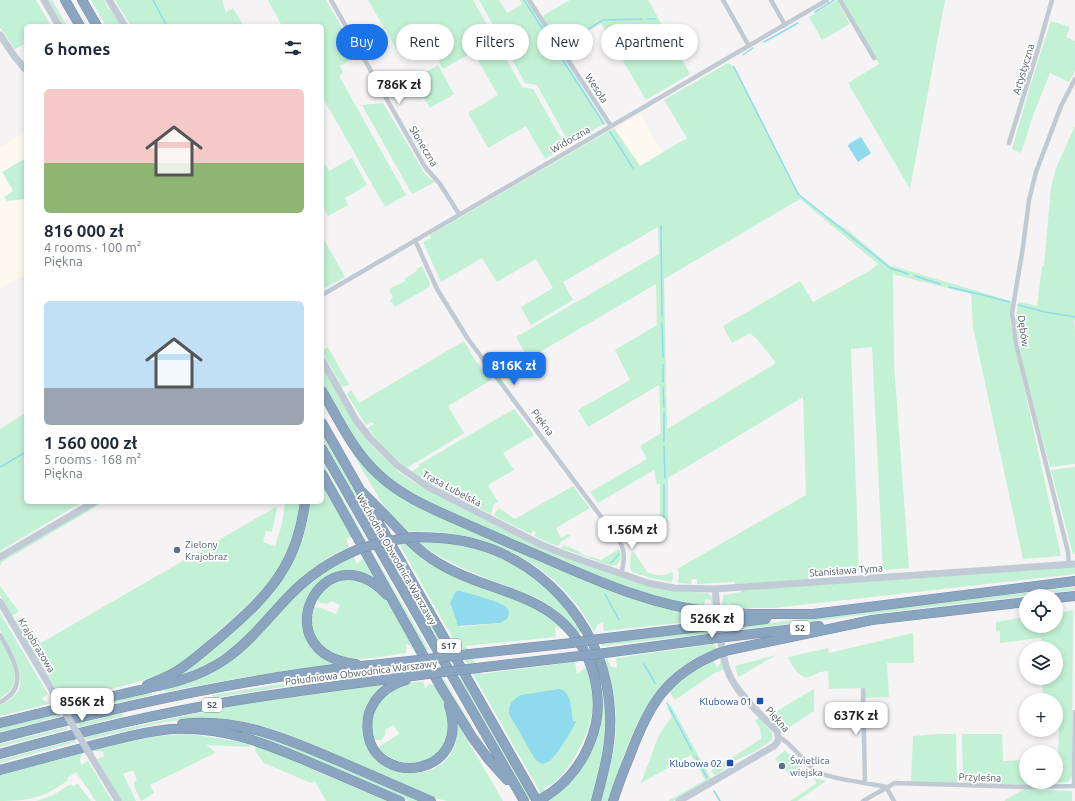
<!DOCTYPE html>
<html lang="en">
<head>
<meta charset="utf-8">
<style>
	:root { --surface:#fff; --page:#f2f2f3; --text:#1f2937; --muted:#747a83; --accent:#1a73e8 }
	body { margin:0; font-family:Ubuntu,sans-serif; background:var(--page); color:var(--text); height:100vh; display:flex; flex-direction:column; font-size:15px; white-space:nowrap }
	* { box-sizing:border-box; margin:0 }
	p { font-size:13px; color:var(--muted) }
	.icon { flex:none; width:22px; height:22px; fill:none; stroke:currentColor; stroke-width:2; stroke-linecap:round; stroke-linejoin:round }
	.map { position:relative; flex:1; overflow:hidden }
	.panel { position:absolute; left:24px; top:24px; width:300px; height:480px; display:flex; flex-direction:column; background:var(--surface); border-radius:6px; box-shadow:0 2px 6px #0003 }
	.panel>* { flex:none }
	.top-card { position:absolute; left:336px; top:24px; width:380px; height:36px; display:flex; gap:8px }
	.fabs { position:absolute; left:1019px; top:589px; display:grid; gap:8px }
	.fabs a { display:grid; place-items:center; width:44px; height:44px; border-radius:50%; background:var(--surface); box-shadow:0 2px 6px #0003; font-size:20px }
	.price { position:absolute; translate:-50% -34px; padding:0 9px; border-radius:8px; background:#fff; color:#222; font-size:13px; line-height:26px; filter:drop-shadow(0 1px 2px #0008) }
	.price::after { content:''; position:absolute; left:50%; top:24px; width:12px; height:9px; margin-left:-6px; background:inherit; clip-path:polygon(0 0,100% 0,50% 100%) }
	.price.current { background:var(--accent); color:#fff }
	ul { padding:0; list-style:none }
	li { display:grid; align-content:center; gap:8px; height:212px; padding:0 20px }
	li span { display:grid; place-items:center; height:124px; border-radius:6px; color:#555 }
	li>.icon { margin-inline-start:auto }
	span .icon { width:72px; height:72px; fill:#fffc; stroke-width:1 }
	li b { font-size:17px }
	h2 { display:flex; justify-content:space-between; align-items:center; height:48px; padding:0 20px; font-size:17px }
	.pill { padding:0 14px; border-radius:18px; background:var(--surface); box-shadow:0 2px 6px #0003; font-size:14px; line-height:36px }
	.pill.current { background:var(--accent); color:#fff }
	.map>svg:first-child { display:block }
</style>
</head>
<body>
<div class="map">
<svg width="1075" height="801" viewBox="0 0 1075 801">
	<rect width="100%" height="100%" fill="#f5f3f3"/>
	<path fill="#fdf9ef" d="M640,114L663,153L640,166L615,129H618L622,126V124Z
		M26,132V158L2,173L26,184V274L0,289V147Z"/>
	<path fill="#c3f1d5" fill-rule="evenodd" d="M0,0H36L51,26H26V43L15,49L0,28Z
		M48,0H52L67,26H63Z
		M91,0H104L109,10L110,9L115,16H116L122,26H106Z
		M115,0H222L226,12L233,8L244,26H131Z
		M268,0H326L358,56L340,66L343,73L339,76L406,195L385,207L322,96V26H282Z
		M368,0H473L522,87L533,89L564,143L563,148L545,159L526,126L488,148L468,113L498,95L473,52L443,69L424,35L397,50Z
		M479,0H499L507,13L522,4L520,0H527L605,123L573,142L568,141L537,85L525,83Z
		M570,0H648L690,74L646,100L601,23L563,47L543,18L544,15Z
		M837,0L850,24L822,40L809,17Z
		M842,0H945L910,189L848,83L879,64Z
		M1051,21L1070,27L1066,37L1075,41V71L1069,82L1050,73L1034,113L1021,153L1012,149L1031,83Z
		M728,63L734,66L799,194L802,198L850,232L889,265L1011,301L1010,320L1013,336L1061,556L1023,559L973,327L971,294L893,274L894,365L909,568L883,570L872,347L851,349L859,571L808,575V580L735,584L734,582L697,584V579H692L691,584L678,583L679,573L677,569L806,495L803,397L668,478V524L630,547L627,541L660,514V484L657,485L654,470L598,503L590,492L647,459L640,446L661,433L659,385L588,427L578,410L630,380L615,350L657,325L656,284L528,359L516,337L659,254L658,227L563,282L573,300L531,325L521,307L553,288L536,259L497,282L482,258L441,282L423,242L431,238L430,235L614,128L640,166L687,138L664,100ZM800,199L878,264L869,271L813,302L800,281L723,326L732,343L750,333L758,340L776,363L667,429L664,279Z
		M438,65L454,94L430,108L413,79Z
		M383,103L425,174L435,182L412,194L362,105Z
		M1075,126V320H1074L1075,331V465V464L1050,467L1025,373L1019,343L1015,321L1019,302L1037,306L1042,267L1044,266L1051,187L1056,168Z
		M26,158V199L7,201L4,197L13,191L2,172Z
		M352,158L367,185L345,198L348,205L328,216L322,205V159L329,171Z
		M322,236L345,277L322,290Z
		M422,266L430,283L429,287L395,307L390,300L393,298L389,289L405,281L404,279L417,271L416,269Z
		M464,341L475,360L491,380L448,406L464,433L407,468C393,456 379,444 368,428L374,424L372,422L366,425L347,394L351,390L359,403Z
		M328,347L349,385L342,387L323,353L324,350Z
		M322,366L340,399L359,430L374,448L399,472L415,483L457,506L540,547L680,591L708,593L713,598L714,606L710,600L705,599L704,606H700V608L638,593L462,518L399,488L367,458L322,387Z
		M322,397L389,486L609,589L714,614L715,619L604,631L603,622L598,624L594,632C558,562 482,527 406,532L392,518L379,498L322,401Z
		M514,409L534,435L503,453L514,470L488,485L498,502L494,504L491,514L427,483L412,471L420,466L418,465Z
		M26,413V502H82L0,551V429Z
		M322,432L381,536L378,537L322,439Z
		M322,462L366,540L363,541L322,468Z
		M1075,467V554H1073L1051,470Z
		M322,478L358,542L355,543L352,538H346L349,547L332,555L302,576L241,641L212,662L180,676L178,674C236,627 305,584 309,502H322Z
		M573,486L590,508L556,528L561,538L568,534L570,536L559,543L561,544L557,546L534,536L536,532L533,531L531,534L495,516V513L499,508L515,519Z
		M99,502V505L2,562L0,566V559Z
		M285,502H301C296,565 257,597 214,635C200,648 186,663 168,671C135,685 98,692 63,700L62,699L67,694L65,688L58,692L15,622L16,620L22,617L41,643L274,508V507L277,508L272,532L266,531L263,542L275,546L282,524Z
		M419,539C477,542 533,565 569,612C574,619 578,626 583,632L577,633C552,599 533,596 496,582C468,571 445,561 420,544Z
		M398,542H404L415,552L443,571L456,577L529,604L555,621L566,633L560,628L555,627L556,637L466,646L481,674L575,662L577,674L586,667C591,678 594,691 593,703C592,728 575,763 557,780C554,783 548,786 544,788L550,799C557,792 567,787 574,779C598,751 602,715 601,680C605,702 608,724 604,747C602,765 596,783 591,801H545ZM450,603L500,623L460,627ZM568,695L573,722H575C568,735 558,758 545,764L509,706L516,697Z
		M382,545H385L444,648L441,649Z
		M564,545L581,552L580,554L601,560L619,549C623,555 621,562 616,565L611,566L561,548Z
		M370,548L429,650L425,651L367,549Z
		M633,551L648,573C657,575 664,577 672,572L673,574L672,582L651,578L632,572L630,567L631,553Z
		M353,554L357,564L362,560V554L377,582L361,574L319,584L312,591L307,600L303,609V619L304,630L308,639L340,663L239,678L165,692V689L212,672L228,663L245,648L295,594L317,574Z
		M1075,566V574L774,608H730V603L726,604L723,609L722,601L724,595L741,592V590L936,577Z
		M345,579L361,581L385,599L391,605L443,699C446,709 450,722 448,732C442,767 403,772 380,750V746L399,734L394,725L384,730L386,733L382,740H376L373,739C367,699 387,686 423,681L425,688L429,684L434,685L411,646L406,644V653C378,657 342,667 320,644C309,632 310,622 314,607L321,608L336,614L340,605L331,601L328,604L319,603C313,590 335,582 345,579Z
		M0,586L19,612L12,616L0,595Z
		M1075,587V590L727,631L726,628Z
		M1073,610L1072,776L1068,782L1028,785L963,784L962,734H1002L1003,761L1026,760V782H1056V758L1058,757L1059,728H1056V700H1043L1042,678H1056V648H1042L1041,638L1000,643V631L996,632V622L1026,617V626H1056V613Z
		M0,613L48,694L41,699L49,703L45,705L0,716V705C33,691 19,666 7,643C5,639 1,633 0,629C0,624 0,618 0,613Z
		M716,630V633L602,646L601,643Z
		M913,633L914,663H887L889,697L865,698L864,688L829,689L828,671L820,672L807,678C797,675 792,666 788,657L828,648L829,653Z
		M0,639C10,658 27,685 0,698Z
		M714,644L717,649C649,670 628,740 609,801H601C607,777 615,753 616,729C617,705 612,681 605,659H607L611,667L617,668L616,658Z
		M776,655L738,677L735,666Z
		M721,657L724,669L713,674L675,700L667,689L678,679L713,658L717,668L720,664Z
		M418,666L419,669L339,678L213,698L212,695L318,678Z
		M457,677H461L530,799L528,801Z
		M442,679H444L472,726L471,728L469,727Z
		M387,684C374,691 366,701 363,717C353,772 433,794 454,748C457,741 457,732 458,724L503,801H447L435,798L273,729L241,721L200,718L165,722L86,740L85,737L178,717L253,702Z
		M814,689V711L785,730L772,714Z
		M151,692L152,695L71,713L69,710Z
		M671,705L711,779L673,801H668L705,780L691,755L641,783L659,735L672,716L667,708Z
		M59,713L61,716L0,732V728Z
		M122,713L123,716L79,727L77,724Z
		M759,718L772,733V740L756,751L732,762L731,761L723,768L724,769L717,775H714L711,771L761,739L760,728L755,721Z
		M67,727L68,729L0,747V744Z
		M214,727L240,730L278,740L422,801H409L256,736Z
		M186,734C207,736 228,740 249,744L250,747L205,745L211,748L215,753L150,785L154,793L141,801L134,786V782L137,780L133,770L123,774L136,801H121L97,759L104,756L103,752L99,751H93L92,750C123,742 154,735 186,734Z
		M939,734H956L957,783L911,782L913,736Z
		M75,740L76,742L0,763V760Z
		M256,745L387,801H326L315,781L311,783L264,763L255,751Z
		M785,750L801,767L791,776L775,759Z
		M82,752L83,753L80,759L81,765L88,761L112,801H96L76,772L67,778L68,780C44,798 29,801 0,801V775Z
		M813,778L826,781L797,801H790L817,783Z
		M71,784L72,786L78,784L91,801H36L53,795Z
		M1024,789L1072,791V801H1004Z"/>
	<path fill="#90daee" d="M861,137L871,153L858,162L848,146L850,143Z
		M457,591H460C470,594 499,601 506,607C510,610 509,614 507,619L500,623L458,626L456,623L457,622L450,603L455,593Z
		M559,689C572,691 571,711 573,721L576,722C571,731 555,761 546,763C542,765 538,762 535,759L509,714C508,705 513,698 521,695Z"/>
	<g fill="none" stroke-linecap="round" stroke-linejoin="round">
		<path stroke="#90daee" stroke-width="1.5" d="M153,0L167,26
			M524,0L604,124
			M815,12L834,0
			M647,19H656
			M764,42L798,23
			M563,45L603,20L642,19
			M743,55L753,48
			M734,67L798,194L890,268L908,274
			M610,132L633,168
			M661,226L662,316
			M915,276L940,284
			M949,287L987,296L1009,302
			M1018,305L1045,312L1075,317
			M662,323L663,357
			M663,365V382
			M663,387L664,407
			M664,412V441
			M664,446L665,478
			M0,467L26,452
			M654,523L664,517V485
			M611,563L619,554
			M605,594L619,620
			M644,664L655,683
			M667,703L692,751
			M696,757L707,778
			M714,791L720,801"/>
		<g stroke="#7690ad" stroke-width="10">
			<path id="highway" d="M65,0L80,26
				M82,0L97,26
				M322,391C339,420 353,451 378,474C400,495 428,507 455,519C475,528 494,536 514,545C579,572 642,605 713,612
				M322,423L537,801
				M322,449L524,801
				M322,474L442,689L472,737L489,760L507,780
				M360,490C367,497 374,504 381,511C398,528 412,546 432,559C489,597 558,588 589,661C597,680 600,703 596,723C588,758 569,784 538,801
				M413,537C434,537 455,538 476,544C550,564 607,635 610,712C612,743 604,771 596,801
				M1056,598L1075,596
				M724,613L753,614H813L1075,581
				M726,624L766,619
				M727,637L819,626
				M599,639L716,625
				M729,650L872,620L1026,602
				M605,653L717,638
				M470,654L572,643
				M356,664C261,654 322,527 387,595
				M477,668L580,656
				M406,680C389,685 375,696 369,713C367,720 367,727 368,734C377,788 472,777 449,705
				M147,685C155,682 164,678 172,674C189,665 203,651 218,639C242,618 268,596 284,568C296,548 302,525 305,502
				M0,723C39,713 79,704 118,695C155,686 192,682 224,660C250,642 268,618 289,596C309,575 332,560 359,549
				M182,724C239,717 290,740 341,762C371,775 401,788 431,801
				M0,738C101,711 202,688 305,673C343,667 381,664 419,660
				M0,754C79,732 158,713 239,700C302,690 365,682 428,674
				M0,770C38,760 76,749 114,740C133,735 152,731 171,729C224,726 268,744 316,765C344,777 372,789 400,801
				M613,801C618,786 623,772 629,758C648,706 666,674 719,653"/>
		</g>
		<path stroke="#c1cad2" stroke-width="4.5" d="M331,0L425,167L440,184L459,214
			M529,0L611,126
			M723,0L749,46
			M771,0L785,25
			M840,0L874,58
			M1009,143L1038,49L1052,0
			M415,240L437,289L468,339L620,542C626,553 624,563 621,574
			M322,295L827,0
			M1069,565L1068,552L1016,344L1012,313L1023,247L1029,200L1036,172L1061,106L1075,79
			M0,635C12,656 32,687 0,702
			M863,690L865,783
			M779,737C794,745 802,761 816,771C828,779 870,783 886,787L894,801
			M1074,786L1075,712
			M863,801L895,783L1028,787L1075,786"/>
		<path stroke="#c1cbd6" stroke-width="7" d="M44,0L59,26
			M109,0L125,26
			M0,35L15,57L26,70
			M322,360L356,420L370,438L397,465L428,487L542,545L567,555L648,583L674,588L715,589L1075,564
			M0,557L94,502
			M0,602L58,700
			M89,753L118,801
			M679,801L774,746C779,741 779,738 777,731C763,717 742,698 732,680C720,661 718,613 715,589"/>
		<use href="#highway" stroke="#8ba5c1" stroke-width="9"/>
		<g stroke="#7690ad" stroke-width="10" stroke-linecap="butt">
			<path id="highway-bridge" d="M359,549L382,542L413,537
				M713,612L724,613
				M716,625L726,624
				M717,638L727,637
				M572,643L599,639
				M719,653L729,650
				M580,656L605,653
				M419,660L470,654
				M428,674L477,668"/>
		</g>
		<path stroke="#c1cbd6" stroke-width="7" d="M58,700L89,753"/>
		<use href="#highway-bridge" stroke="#8ba5c1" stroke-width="9"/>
	</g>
	<g fill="#5c6f8a" stroke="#fff" stroke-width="1.5">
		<circle cx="177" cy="550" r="4"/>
		<circle cx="782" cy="766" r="4"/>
	</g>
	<g fill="#1a4fb4" stroke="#fff" stroke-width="1.5">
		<rect x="756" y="697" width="8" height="8" rx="2"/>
		<rect x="726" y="759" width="8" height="8" rx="2"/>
	</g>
	<g text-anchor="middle" stroke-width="3.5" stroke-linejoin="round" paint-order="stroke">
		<g fill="#fff" stroke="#808990" stroke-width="1">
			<rect x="790" y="621" width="20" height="14" rx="3"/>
			<rect x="437" y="639" width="24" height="14" rx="3"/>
			<rect x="202" y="698" width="20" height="14" rx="3"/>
		</g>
		<g font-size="9" font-weight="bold" fill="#4a5661">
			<text x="800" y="631">S2</text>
			<text x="449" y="649">S17</text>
			<text x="212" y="708">S2</text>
		</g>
		<g font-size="10" fill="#4a5661" stroke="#fff">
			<text transform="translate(1023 69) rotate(-73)" y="4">Artystyczna</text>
			<text transform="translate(597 88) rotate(57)" y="4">Wesoła</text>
			<text transform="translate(570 139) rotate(-30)" y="4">Widoczna</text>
			<text transform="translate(424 146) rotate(59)" y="4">Słoneczna</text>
			<text transform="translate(1024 331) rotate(82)" y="4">Dębów</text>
			<text transform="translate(543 422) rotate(53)" y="4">Piękna</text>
			<text transform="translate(452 488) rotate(28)" y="4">Trasa Lubelska</text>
			<text transform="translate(397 559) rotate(60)" y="4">Wschodnia Obwodnica Warszawy</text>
			<text transform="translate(846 570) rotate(-4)" y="4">Stanisława Tyma</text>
			<text transform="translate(37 645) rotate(59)" y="4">Krajobrazowa</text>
			<text transform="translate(361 672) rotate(-7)" y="4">Południowa Obwodnica Warszawy</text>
			<text transform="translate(778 719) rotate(48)" y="4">Piękna</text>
			<text transform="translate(980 777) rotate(2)" y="4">Przyleśna</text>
		</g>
		<g font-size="10" fill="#4e5e75" stroke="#fff" text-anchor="start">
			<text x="185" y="548">Zielony<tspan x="185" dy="12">Krajobraz</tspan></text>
			<text x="790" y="764">Świetlica<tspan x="790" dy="12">wiejska</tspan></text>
		</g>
		<g font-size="10" fill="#164399" stroke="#fff" text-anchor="end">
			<text x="752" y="705">Klubowa 01</text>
			<text x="722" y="767">Klubowa 02</text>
		</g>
	</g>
</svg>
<div class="fabs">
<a><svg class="icon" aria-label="locate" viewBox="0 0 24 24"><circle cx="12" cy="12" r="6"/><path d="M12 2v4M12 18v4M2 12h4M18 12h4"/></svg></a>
<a><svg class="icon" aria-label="layers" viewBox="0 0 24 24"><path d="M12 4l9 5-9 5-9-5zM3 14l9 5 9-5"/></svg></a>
<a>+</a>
<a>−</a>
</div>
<b class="price" style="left:399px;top:105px">786K zł</b>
<b class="price current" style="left:514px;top:386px">816K zł</b>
<b class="price" style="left:632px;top:550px">1.56M zł</b>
<b class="price" style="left:712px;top:639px">526K zł</b>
<b class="price" style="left:82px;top:722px">856K zł</b>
<b class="price" style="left:856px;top:736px">637K zł</b>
<div class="top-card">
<a class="pill current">Buy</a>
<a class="pill">Rent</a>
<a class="pill">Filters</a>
<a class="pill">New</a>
<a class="pill">Apartment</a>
</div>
<section class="panel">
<h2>6 homes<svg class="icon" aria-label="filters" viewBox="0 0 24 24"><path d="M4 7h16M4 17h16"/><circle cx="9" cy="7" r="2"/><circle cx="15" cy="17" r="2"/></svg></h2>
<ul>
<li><span style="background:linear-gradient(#f6c9c9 60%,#8fb573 0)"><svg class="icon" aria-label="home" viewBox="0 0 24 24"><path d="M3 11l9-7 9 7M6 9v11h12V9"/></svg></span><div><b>816 000 zł</b><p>4 rooms · 100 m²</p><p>Piękna</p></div></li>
<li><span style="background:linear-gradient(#bfe0f5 70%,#9aa5b1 0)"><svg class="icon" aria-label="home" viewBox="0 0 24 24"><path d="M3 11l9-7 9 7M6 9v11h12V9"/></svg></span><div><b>1 560 000 zł</b><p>5 rooms · 168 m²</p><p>Piękna</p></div></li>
</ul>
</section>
</div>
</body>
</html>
